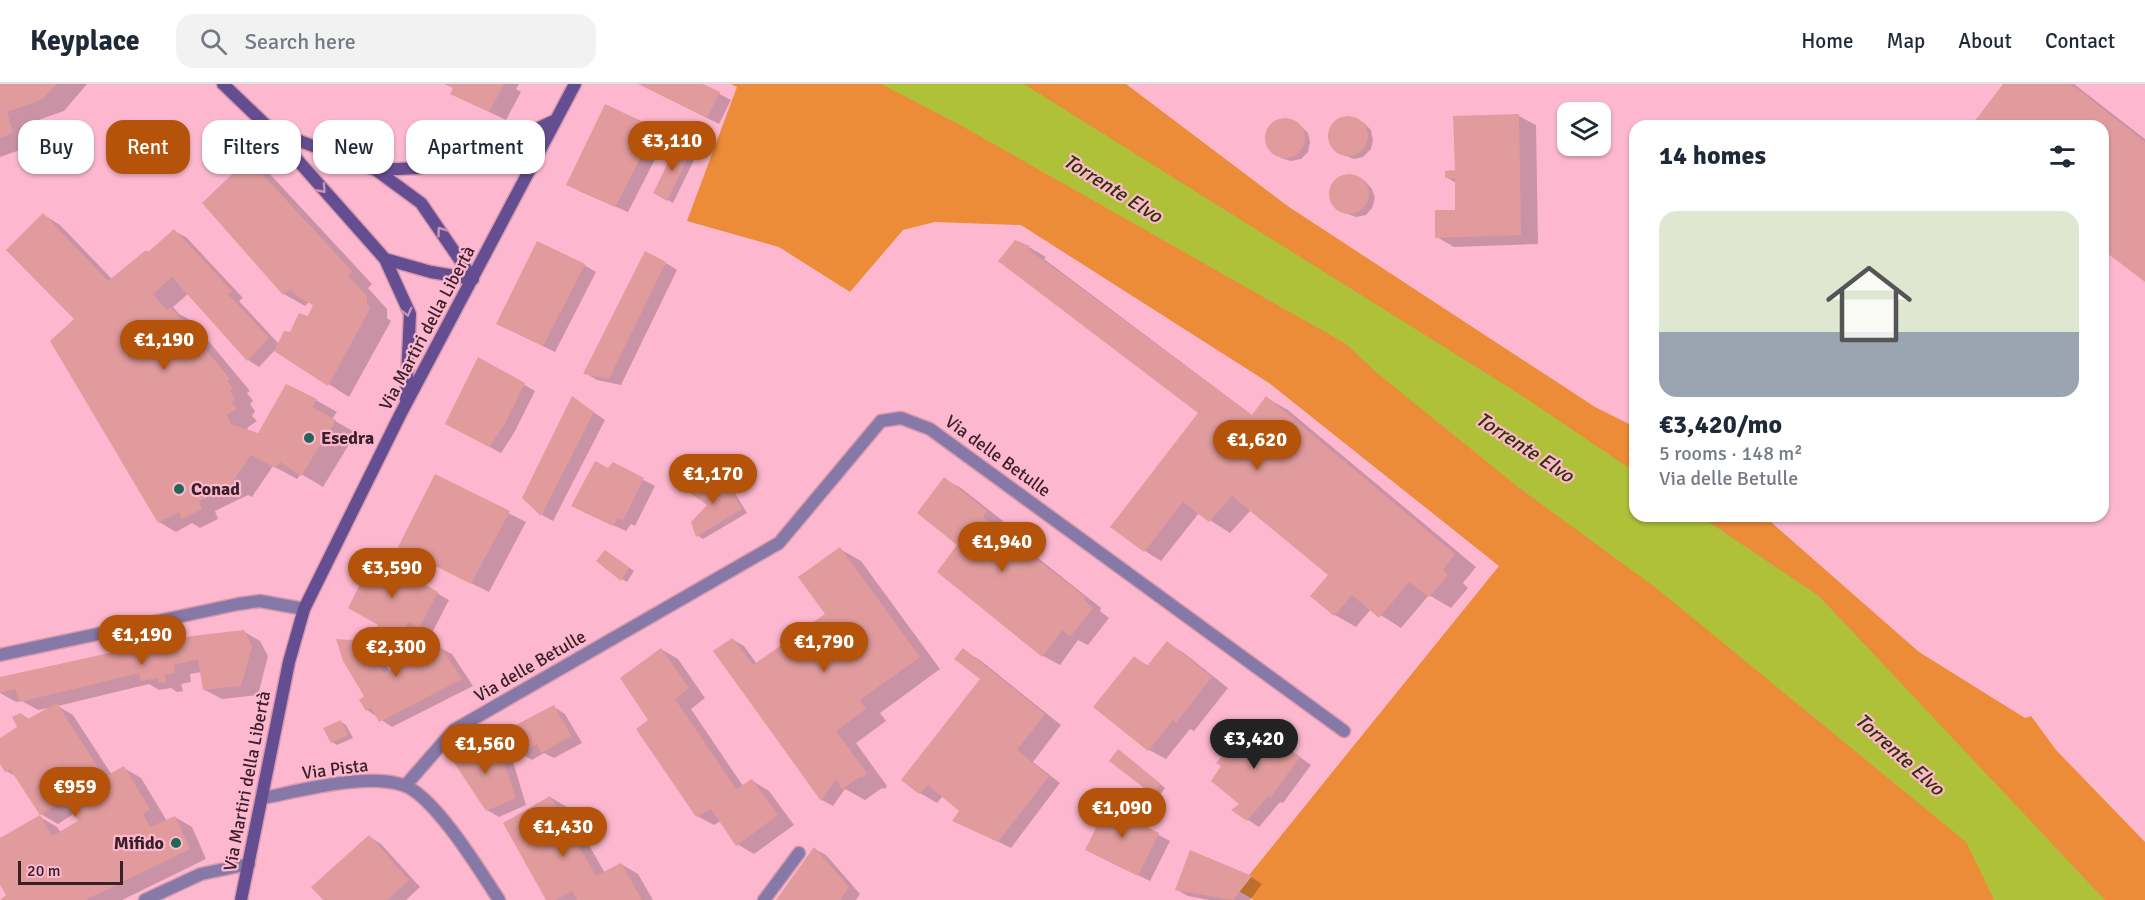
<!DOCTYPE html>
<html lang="en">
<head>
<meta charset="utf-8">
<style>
	:root { --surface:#fff; --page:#f2f2f3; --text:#1f2937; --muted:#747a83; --line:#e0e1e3; --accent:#b45309 }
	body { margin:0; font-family:Signika,sans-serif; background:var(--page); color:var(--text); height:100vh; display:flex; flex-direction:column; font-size:22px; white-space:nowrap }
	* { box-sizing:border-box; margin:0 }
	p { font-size:20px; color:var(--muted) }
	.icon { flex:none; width:33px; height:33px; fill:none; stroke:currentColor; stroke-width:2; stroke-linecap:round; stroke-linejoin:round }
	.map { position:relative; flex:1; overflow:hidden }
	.sheet { position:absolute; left:1629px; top:36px; width:480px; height:402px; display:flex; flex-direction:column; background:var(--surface); border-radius:18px; box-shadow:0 2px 4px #0004 }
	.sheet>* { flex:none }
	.banner { position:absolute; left:18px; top:36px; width:570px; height:54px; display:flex; gap:12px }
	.controls { position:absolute; left:1557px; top:18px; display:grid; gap:12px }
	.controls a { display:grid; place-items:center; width:54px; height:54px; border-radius:12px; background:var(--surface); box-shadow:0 2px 4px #0004; font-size:30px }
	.scale { position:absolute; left:18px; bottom:15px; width:105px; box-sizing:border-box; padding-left:6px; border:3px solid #3a2029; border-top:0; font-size:16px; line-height:21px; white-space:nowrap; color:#3a2029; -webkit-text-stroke:4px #fdb8cf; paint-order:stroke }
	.price { position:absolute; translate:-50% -51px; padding:0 14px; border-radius:21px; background:var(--accent); color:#fff; font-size:20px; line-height:39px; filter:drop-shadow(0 2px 3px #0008) }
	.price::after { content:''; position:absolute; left:50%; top:36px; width:18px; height:14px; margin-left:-9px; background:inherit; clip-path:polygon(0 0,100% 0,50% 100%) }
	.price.on { background:#222; color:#fff }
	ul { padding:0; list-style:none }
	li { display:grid; align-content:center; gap:12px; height:318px; padding:0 30px }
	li+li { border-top:2px solid var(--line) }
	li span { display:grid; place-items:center; height:186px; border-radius:18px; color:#555 }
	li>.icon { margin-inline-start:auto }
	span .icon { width:108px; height:108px; fill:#fffc; stroke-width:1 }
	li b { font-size:26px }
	h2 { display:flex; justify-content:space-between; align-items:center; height:72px; padding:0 30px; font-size:26px }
	.pill { padding:0 21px; border-radius:18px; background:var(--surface); box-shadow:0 2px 4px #0004; font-size:21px; line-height:54px }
	.pill.on { background:var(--accent); color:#fff }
	header { display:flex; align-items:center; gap:36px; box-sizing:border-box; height:84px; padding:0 30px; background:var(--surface); border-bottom:2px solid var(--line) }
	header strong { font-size:28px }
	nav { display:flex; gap:33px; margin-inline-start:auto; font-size:21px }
	.search { width:420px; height:54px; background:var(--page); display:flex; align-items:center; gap:15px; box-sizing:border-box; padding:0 21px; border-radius:18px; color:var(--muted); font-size:22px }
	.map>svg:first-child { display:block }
</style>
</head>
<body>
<header>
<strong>Keyplace</strong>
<div class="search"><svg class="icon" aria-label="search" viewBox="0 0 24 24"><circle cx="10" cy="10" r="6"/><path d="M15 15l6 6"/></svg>Search here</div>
<nav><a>Home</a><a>Map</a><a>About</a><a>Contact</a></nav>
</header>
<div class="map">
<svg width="2145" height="816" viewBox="0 0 2145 816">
	<rect width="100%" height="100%" fill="#fdb8cf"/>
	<path fill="#ec8b38" d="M731,0H1126L1289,123L1595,323L1635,343V432H1764L1919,568L2025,634L2031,632L2056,666L2145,758V816H1254L1237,806L1499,482L1269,299L1021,141L935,138L903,146L850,208L779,163L687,137L737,3Z"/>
	<path fill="#aec138" d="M881,0H1024L1521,311L1635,388V432H1700L1819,512L2105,816H1994L1966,758L1656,504L1518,403L1377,289L1346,260L962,42Z"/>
	<path fill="#0003" d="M0,0H87L64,27L27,40L34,61L0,73Z
		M445,0H519L516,5L521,8L506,36L452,10L455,5Z
		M640,0H700L731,16L719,40Z
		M2005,0H2074L2145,55V196L2103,163V42H1972Z
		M1519,32L1536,41L1538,160L1454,163L1437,153L1457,127L1456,99L1446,93L1456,87L1455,33Z
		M1348,33L1364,39L1371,46L1373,56L1371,65L1363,73L1354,75L1338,69L1331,62L1329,52L1331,43L1338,36Z
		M1285,35L1301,42L1308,49L1310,58L1308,68L1301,75L1291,77L1281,74L1268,63L1265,54L1268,44L1275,38Z
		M655,46L667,52L628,128L579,107Z
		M691,67L697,70L673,119L655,109Z
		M248,77L269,89L372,200L368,204L387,225V234L391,237L349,313L275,266L259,283L248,276L188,210L173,223L179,230L192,237L250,307L247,309L253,317L250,320L255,327L252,332L257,337L247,344L249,347L258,350L316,316L337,328L332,335L356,349L323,403L301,390L297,395L273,382L252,413L248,411L215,427L218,435L200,444L192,439L176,448L159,438L76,235L44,131L60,141L112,195L149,169L174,147L186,153L243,214L239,217L279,260L308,234L314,221L309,218L305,222L284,210Z
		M1349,92L1365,97L1372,105L1375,114L1372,124L1366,131L1356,133L1340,127L1333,120L1330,110L1333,101L1340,94Z
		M1029,163L1046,173L1044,175L1253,332L1267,314L1288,326L1476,483L1463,499L1468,504L1451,524L1429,511L1401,544L1371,525L1356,543L1335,531L1330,491L1251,426L1230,449L1199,429L1161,477L1145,467L1200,329L1001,177Z
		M666,179L677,186L621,301L597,296L585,289Z
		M584,181L596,188L555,268L510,246Z
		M479,275L535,307L514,349L501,369L458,346Z
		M573,314L605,336L553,437L542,431Z
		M613,380L655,402L635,442L631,440L626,447L584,428Z
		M435,392L526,438L489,508L416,472Z
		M706,393L723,407L728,403L733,406L747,429L703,455L698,452L693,439L709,421Z
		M944,395L961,404L1003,437L999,443L1101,524L1100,527L1109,534L1088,561L1078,556L1060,581L1043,572L939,488L959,460Z
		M840,465L861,477L940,585L880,629L886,637L856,659L887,702L885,705L882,704L865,716L845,705L833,722L822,716L732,555L744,562L757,580L827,530Z
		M611,471L634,487L627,498L622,495Z
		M376,473L423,496L421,500L449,516L432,549L420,543L408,565L387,555Z
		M243,547L260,557L268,572L258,611L222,615L205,606L202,588L190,590L191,598L181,600L183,607L177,608L171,604L159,606L149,600L58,622L73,631L112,691L124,684L141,694L167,737L175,733L192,743L206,775L122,816H1L8,812L0,798V756L40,733L57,743L61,749L80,737L75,729L58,740L41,730L17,693L6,687L0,677V656L19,644L21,630L30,636L50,624L38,626L22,617L16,618L0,609V595Z
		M364,558L377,565L390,588L440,564L452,570L473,602L392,643L367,626Z
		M1167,559L1184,569L1228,604L1194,647L1190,645L1166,675L1149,666L1095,623L1134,574L1149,582Z
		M661,565L678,575L705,614L691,625L743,702L753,697L769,707L794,741L754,770L737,760L721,737L714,741L697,732L650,636Z
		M963,566L980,576L1061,641L1033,678L1060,699L1011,764L954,736L961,727L943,712L937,719L920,709L982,594Z
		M554,623L565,630L582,659L554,674L544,669L532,676L520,669Z
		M341,638L346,641L353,654L337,661L332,658Z
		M1256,641L1311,681L1283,719L1280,718L1259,743L1233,726L1241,720L1232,670Z
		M499,664L511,671L526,721L499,733L487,726Z
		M1124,670L1165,704L1159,712L1111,677Z
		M550,713L567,723L605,789L621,780L638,790L653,816H548Z
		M1111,718L1143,735L1140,741L1170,757L1150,797L1098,772Z
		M370,753L381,760L420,803L406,816H325Z
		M815,765L826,771L860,810L856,816H777Z
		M1191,768L1251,793L1262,800L1250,816H1209L1188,812L1177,806Z"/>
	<path fill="#e19b9d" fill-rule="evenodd" d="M0,0H56L43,15L7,28L13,49L0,54Z
		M445,0H504L489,28L450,10L453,4Z
		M638,0H703L720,8L707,34Z
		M2003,0H2071L2145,58V198L2103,166V42H1971Z
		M605,20L656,44L615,123L566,101Z
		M1519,30L1521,151L1435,154V126H1455V94H1445V87L1455,86L1453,32Z
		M1328 52a20 20 0 1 1 40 0a20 20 0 1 1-40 0Z
		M1265 54a20 20 0 1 1 40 0a20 20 0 1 1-40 0Z
		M678,59L692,66L667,117L653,109Z
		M248,75L352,187L348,192L367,212V220L371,223L328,302L274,267L284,247L290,248L299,229L308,232L313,221L298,213L290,205L283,211L202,119Z
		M1329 110a20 20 0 1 1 40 0a20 20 0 1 1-40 0Z
		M43,129L108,197L146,166L148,168L174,145L233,208L228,210L269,254L247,277L172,193L153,210L167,226L171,223L230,295L227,297L233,304L230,307L235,314L232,319L237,324L227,331L231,340L258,349L286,300L317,315L312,323L336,336L301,392L280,378L275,384L251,371L230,402L199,417L202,425L182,435L179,428L158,439L50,257L74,235L6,166Z
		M1015,156L1030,162L1028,165L1252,331L1266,312L1455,470L1443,486L1448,491L1429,513L1409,498L1379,534L1352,511L1334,532L1310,512L1328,491L1232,412L1209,438L1183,418L1144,468L1110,443L1198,329L998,177Z
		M537,157L585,180L543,262L496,240Z
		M645,167L666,178L609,295L583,290Z
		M478,273L525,299L503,343L489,363L445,340Z
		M572,312L594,328L541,432L522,414Z
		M595,377L608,384L613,378L644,394L623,437L618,434L613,442L571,422Z
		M435,390L510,427L471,500L398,463Z
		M705,391L722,406L728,401L742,425L696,453L691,438L707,421L686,406Z
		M944,393L987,427L983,433L1085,513L1084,516L1093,524L1070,553L1062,546L1042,573L937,488L957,461L917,429Z
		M840,463L920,573L860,616L866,625L836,647L867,689L863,694L860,693L842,705L836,695L821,717L713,567L732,554L753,581L825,530L798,493Z
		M605,466L629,483L621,497L596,477Z
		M375,471L412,488L410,492L438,508L419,544L408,538L396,560L374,549L378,541L348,524Z
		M244,546L252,562L241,602L203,606L198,575L174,581L175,589L165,591L166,598L159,599L158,594L141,597L139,589L20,618L15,605L0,609V593L155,559L192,552Z
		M336,555L365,557L384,589L440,562L462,595L379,638L371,624L366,627L359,616L364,612L343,577Z
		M1167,557L1212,593L1176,639L1173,636L1148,667L1093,623L1134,572L1147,582Z
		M661,564L689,604L675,615L736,705L752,695L778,731L736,762L711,725L696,733L636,645L648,636L620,594Z
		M963,564L1045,630L1017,666L1049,692L998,758L952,737L959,727L928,701L919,710L901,696L980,595L954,575Z
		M57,619L104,693L124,682L150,725L143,730L150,743L175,732L190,765L85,816H0L6,811L0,801V754L40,731L10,685L5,688L0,680V654L17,643L12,633L21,629L26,636ZM64,716L78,737L52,752L40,731Z
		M554,621L571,652L541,669L537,660L519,670L506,646Z
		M341,636L348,651L331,659L323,644Z
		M1256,639L1300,673L1271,713L1268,712L1247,737L1231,726L1239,720L1211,697L1221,682L1216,679L1228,666L1231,669Z
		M499,663L516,714L486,727L447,668Z
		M1118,665L1161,700L1152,710L1109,677Z
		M550,712L596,792L621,779L642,816H577L572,807L556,816H546L503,739Z
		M1110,716L1132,727L1129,734L1159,749L1138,792L1085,766Z
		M369,751L409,796L387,816H323L311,803Z
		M814,763L849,803L840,816H776Z
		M1190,766L1252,792L1233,816L1175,806Z"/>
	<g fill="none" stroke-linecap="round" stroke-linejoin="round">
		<g stroke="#d69aae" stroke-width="15">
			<path id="street" d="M0,571L238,520L260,517L304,525
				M405,702L454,646L779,459L881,337L901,334L930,345L1344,647
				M263,714C303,706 364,689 403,701C434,711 481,788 499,816
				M145,816L201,790L249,780
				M764,816L799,769"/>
		</g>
		<g stroke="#d69aae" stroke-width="15">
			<path id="secondary" d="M223,0L270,45L385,175L410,230L406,316
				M271,46L376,86L421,119L473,195
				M376,86L419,84L493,65L556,36
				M385,175L431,188L473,195
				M241,816L289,578L304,525L400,331L575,0"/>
		</g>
		<use href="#street" stroke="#8678a7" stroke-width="12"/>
		<use href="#secondary" stroke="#644e91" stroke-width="12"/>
	</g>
	<defs><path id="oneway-chevron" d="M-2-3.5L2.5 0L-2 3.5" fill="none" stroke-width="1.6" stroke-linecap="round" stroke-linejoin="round" transform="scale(1.5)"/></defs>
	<g stroke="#c793b9">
		<use href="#oneway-chevron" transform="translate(322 105) rotate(48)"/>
		<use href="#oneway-chevron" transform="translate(441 147) rotate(-126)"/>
		<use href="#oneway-chevron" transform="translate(407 228) rotate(76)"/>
	</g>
	<g fill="#216658" stroke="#fdb8cf" stroke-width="2">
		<circle cx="309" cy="354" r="6"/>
		<circle cx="179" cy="405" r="6"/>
		<circle cx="176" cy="759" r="6"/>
	</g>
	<g text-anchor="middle" stroke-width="4.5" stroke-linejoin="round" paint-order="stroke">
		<g font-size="18" fill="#3a2029" stroke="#fdb8cf">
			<text transform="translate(427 244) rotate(-62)" y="6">Via Martiri della Libertà</text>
			<text transform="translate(998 372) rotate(36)" y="6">Via delle Betulle</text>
			<text transform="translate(530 582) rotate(-30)" y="6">Via delle Betulle</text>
			<text transform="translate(335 685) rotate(-7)" y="6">Via Pista</text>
			<text transform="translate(247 697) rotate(-79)" y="6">Via Martiri della Libertà</text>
		</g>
		<g font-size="18" font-weight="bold" fill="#3a2029" stroke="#fdb8cf" text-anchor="start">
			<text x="321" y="360">Esedra</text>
			<text x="191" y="411">Conad</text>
			<text x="164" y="765" text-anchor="end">Mifido</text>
		</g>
		<g font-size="20" font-style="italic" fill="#2e3500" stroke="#fdb8cf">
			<text transform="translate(1113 104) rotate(32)" y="7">Torrente Elvo</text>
			<text transform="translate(1525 363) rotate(33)" y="7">Torrente Elvo</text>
			<text transform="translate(1900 670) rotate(42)" y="7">Torrente Elvo</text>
		</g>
	</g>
</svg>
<div class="controls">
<a><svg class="icon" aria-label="layers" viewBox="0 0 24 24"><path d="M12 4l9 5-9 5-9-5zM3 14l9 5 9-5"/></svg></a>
</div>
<div class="scale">20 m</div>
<b class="price" style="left:672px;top:88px">€3,110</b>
<b class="price" style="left:164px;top:287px">€1,190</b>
<b class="price" style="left:1257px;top:387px">€1,620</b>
<b class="price" style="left:713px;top:421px">€1,170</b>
<b class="price" style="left:1002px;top:489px">€1,940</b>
<b class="price" style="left:392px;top:515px">€3,590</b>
<b class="price" style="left:142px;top:582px">€1,190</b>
<b class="price" style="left:824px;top:589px">€1,790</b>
<b class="price" style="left:396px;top:594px">€2,300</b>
<b class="price on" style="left:1254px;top:686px">€3,420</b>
<b class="price" style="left:485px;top:691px">€1,560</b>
<b class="price" style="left:75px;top:734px">€959</b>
<b class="price" style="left:1122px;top:755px">€1,090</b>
<b class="price" style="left:563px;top:774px">€1,430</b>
<div class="banner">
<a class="pill">Buy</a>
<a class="pill on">Rent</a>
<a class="pill">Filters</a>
<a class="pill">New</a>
<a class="pill">Apartment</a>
</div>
<section class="sheet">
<h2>14 homes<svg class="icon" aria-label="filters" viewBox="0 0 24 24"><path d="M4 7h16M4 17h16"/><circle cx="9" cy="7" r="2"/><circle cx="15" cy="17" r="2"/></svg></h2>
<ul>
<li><span style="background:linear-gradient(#dfe7d0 65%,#9aa5b1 0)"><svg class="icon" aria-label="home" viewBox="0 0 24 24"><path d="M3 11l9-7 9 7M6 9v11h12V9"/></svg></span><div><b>€3,420/mo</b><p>5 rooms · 148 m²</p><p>Via delle Betulle</p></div></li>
</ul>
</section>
</div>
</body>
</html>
